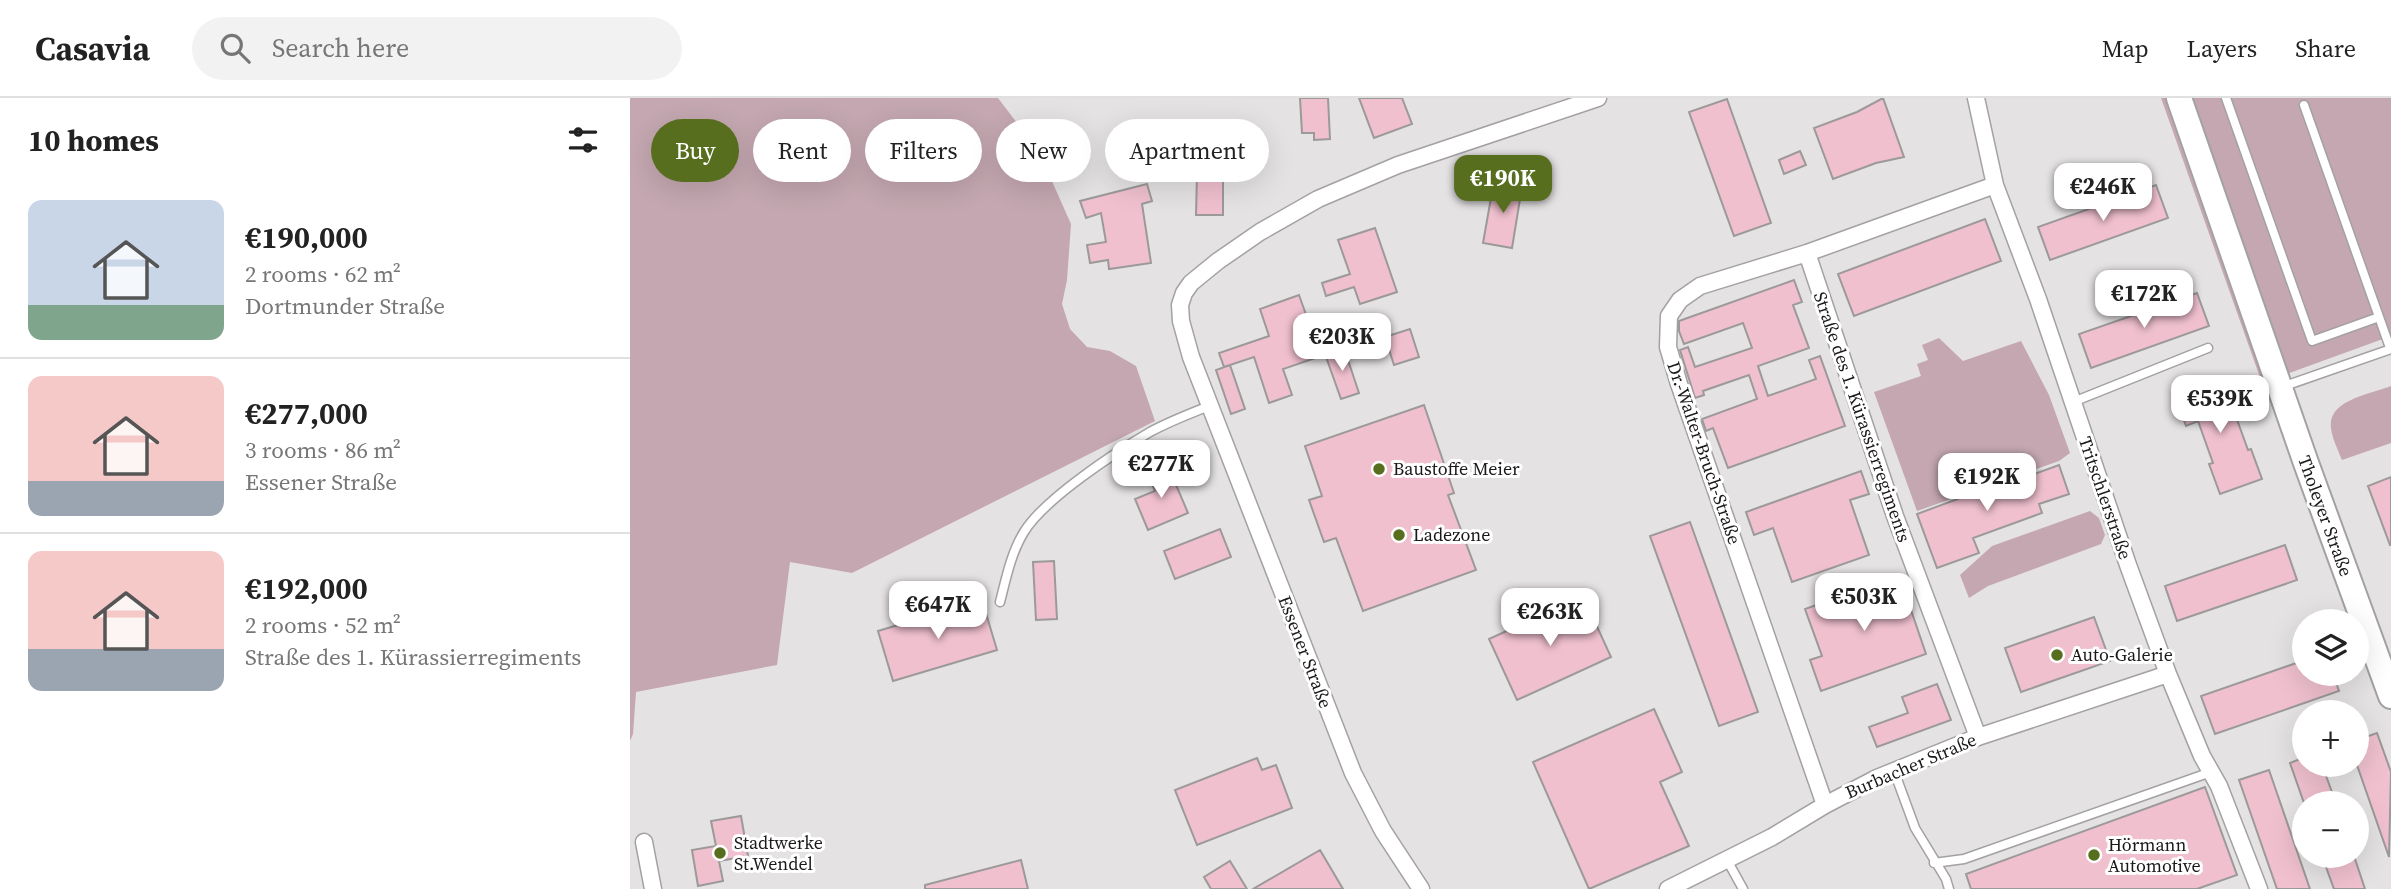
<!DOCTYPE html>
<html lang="en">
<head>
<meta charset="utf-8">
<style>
	:root { --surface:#fff; --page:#f2f2f2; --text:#222; --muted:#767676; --line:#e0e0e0; --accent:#576e1f }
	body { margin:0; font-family:"Source Serif 4",serif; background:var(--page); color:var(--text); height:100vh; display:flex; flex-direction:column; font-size:26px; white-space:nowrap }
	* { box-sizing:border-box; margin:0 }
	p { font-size:23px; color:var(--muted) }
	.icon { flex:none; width:38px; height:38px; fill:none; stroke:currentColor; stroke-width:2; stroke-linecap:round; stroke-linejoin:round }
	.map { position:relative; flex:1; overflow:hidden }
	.side { display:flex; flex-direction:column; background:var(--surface); width:630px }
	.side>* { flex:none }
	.guide { position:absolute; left:21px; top:21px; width:665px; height:63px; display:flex; gap:14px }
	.controls { position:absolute; left:1662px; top:511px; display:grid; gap:14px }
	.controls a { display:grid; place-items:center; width:77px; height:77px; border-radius:50%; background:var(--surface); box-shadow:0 7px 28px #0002; font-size:35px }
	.price { position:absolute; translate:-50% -60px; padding:0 16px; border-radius:14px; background:#fff; color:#222; font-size:23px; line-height:46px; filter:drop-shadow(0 2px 4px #0008) }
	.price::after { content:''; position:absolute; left:50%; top:42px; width:21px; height:16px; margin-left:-10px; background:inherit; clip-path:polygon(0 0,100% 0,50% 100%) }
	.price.active { background:var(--accent); color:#fff }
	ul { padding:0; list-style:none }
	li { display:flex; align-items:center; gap:21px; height:175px; padding:0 28px }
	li+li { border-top:2px solid var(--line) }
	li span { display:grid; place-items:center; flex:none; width:196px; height:140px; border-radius:14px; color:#555 }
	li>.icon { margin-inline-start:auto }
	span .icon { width:84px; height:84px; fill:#fffc; stroke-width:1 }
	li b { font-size:30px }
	h2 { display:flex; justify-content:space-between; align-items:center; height:84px; padding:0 28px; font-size:30px }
	.pill { padding:0 24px; border-radius:32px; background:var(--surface); box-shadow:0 7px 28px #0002; font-size:24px; line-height:63px }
	.pill.active { background:var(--accent); color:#fff }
	header { display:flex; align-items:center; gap:42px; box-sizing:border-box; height:98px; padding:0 35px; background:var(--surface); border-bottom:2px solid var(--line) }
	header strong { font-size:33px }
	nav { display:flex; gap:38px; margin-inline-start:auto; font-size:24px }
	.search { width:490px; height:63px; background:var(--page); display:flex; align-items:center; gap:18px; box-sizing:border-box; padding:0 24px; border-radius:38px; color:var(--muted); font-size:26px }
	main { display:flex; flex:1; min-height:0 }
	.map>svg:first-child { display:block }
</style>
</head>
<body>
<header>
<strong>Casavia</strong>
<div class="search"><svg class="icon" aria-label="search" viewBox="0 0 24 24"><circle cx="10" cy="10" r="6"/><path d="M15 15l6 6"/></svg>Search here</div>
<nav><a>Map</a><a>Layers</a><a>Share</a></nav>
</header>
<main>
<section class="side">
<h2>10 homes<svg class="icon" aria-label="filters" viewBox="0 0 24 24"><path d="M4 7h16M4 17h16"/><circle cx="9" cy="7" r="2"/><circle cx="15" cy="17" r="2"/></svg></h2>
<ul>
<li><span style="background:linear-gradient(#c9d6e8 75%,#7fa58c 0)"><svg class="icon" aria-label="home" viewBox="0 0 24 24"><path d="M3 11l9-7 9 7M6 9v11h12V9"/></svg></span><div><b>€190,000</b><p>2 rooms · 62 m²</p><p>Dortmunder Straße</p></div></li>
<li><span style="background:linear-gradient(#f6c9c9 75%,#9aa5b1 0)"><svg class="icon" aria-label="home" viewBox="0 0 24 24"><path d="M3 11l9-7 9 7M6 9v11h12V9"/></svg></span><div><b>€277,000</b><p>3 rooms · 86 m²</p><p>Essener Straße</p></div></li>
<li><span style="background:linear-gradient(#f6c9c9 70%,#9aa5b1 0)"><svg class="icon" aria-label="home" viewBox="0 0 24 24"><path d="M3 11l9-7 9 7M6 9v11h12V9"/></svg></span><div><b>€192,000</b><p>2 rooms · 52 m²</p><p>Straße des 1. Kürassierregiments</p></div></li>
</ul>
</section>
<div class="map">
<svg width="1761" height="791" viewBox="0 0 1761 791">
	<rect width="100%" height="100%" fill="#e5e2e3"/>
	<path fill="#c4a7b0" d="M0,0H368L409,54L441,126L437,182L432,206L440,231L457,249L480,253L506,268L525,323L222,475L160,464L147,567L6,594L3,636L0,643Z
		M1531,0H1761V238L1632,285Z
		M1309,240L1333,263L1391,243L1419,297L1440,355L1429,363L1287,413L1244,294L1291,278L1287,266L1298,262L1292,247Z
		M1761,288V345L1712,362C1708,352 1702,340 1701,330C1697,302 1741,296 1761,288Z
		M1460,413L1469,420L1475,437L1471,446L1358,488L1339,500L1330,477L1362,448Z"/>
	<path fill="#f0c0cf" stroke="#9c999a" stroke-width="2" d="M670,0H698L700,41L684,42V35H672Z
		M729,0H772L782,26L744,40Z
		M1253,0L1274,59L1246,65L1203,81L1184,30L1227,14Z
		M1097,1L1141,125L1104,138L1059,14Z
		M568,38H596V73H593V117H566Z
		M1170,53L1176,67L1154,76L1149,62Z
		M864,83L892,89L882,150L853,145Z
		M517,86L522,103L512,106L521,165L479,171L478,162L460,165L457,147L476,144L471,115L456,120L450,103Z
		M1526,87L1538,120L1420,162L1408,129Z
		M1355,121L1371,163L1224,218L1208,176Z
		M745,130L767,194L730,206L724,189L696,198L692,185L720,176L708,142Z
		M1164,182L1172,204L1163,207L1179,250L1128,268L1138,298L1186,281L1179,262L1190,258L1215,328L1098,370L1083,330L1076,333L1072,321L1127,301L1119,277L1073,293L1074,297L1065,300L1050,252L1058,249L1065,269L1122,250L1113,225L1054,246L1049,233V223Z
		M1567,195L1579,228L1461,270L1449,236Z
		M669,197L679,225L703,217L706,228L695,232L703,254L653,271L662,297L639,305L624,259L594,269L589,255L639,238L630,211Z
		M780,231L789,259L764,267L755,239Z
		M714,250L729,295L711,301L695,256Z
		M600,267L615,311L601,316L586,272Z
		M1592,280L1618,352L1621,351L1632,381L1590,396L1579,366L1583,365L1568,323L1556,328L1545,297Z
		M794,307L824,395L818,397L846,472L733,513L706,440L694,444L679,402L692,398L675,348Z
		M1429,367L1439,396L1409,406L1412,415L1343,440L1349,455L1307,470L1287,416L1398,375L1399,378Z
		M538,368L558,415L518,432L505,401L525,393L518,376Z
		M1231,373L1239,396L1220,402L1239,457L1162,484L1143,430L1124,437L1116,414Z
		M1761,379V447H1760L1738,388Z
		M1060,424L1128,614L1089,628L1020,438Z
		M590,431L601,459L545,481L534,453Z
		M1655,447L1667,482L1547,523L1535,488Z
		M424,463L427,521L406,522L403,464Z
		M1269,477L1296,556L1191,593L1180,562L1192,558L1175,511Z
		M953,498L981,559L887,602L859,541Z
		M352,502L367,552L263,583L248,533Z
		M1464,519L1480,563L1391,594L1375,550Z
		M1675,562V576H1703L1709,593L1585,636L1571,598Z
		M1307,586L1321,622L1247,649L1239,629L1278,615L1272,599Z
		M1024,611L1052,674L1030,684L1059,748L959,791L903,664Z
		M1747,635L1761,674L1759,759L1727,667V642Z
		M1675,659V667H1692L1706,705H1674L1660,665Z
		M627,660L632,672L646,667L662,710L567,747L545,692Z
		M1639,672L1680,791H1647L1609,682Z
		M1575,689L1607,777L1567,791H1341L1336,776Z
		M111,718L118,758L89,763L93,783L68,788L62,752L86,748L81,723Z
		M690,752L713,791H623Z
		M1692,758H1724L1735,791H1704Z
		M391,762L398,791H295V787Z
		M600,763L617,791H581L574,779Z"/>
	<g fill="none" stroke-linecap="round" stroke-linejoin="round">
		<g stroke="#a4a1a2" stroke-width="11">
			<path id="lane" d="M1596,0L1682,243L1749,219
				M1674,7L1760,250
				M1652,289L1761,251
				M1443,304L1578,250
				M370,504C376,481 381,455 394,434C414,401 486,354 520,334C538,324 559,316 579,308
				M1264,673L1285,730L1316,781L1319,791
				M1097,762L1113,791
				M1304,765L1334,761L1581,674"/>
		</g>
		<g stroke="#a4a1a2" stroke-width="19">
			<path id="street" d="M1346,0L1365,87L1408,201L1498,467L1538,576L1572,658L1589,688L1629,791
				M1177,155L1265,418L1348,639
				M1195,707L1049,286L1038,249L1039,218L1050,202L1070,188L1177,155L1365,87
				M14,744L23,791
				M791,791L753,733L723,675L561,259L551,223L550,207L554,195L561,185L588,163L630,134L688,101L768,67L968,0
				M1038,791L1142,739L1195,707L1247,680L1348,639L1538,576"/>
		</g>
		<g stroke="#a4a1a2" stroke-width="28">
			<path id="primary" d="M1549,0L1676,365L1761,598"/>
		</g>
		<use href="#lane" stroke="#fff" stroke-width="8"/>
		<use href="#street" stroke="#fff" stroke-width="16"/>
		<use href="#primary" stroke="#fff" stroke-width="24"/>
	</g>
	<g fill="#576e1f" stroke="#fff" stroke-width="2.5">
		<circle cx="749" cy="371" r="7"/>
		<circle cx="769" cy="437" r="7"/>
		<circle cx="1427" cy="557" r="7"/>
		<circle cx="90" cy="755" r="7"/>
		<circle cx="1464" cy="757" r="7"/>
	</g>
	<g text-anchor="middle" stroke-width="6" stroke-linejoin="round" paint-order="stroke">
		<g font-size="18" fill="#1a1819" stroke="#fff">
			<text transform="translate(1232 319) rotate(71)" y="6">Straße des 1. Kürassierregiments</text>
			<text transform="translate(1074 355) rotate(71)" y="6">Dr.-Walter-Bruch-Straße</text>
			<text transform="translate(1475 400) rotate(71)" y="6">Tritschlerstraße</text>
			<text transform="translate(1695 418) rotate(70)" y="6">Tholeyer Straße</text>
			<text transform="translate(675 554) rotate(69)" y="6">Essener Straße</text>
			<text transform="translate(1281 668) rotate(-23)" y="6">Burbacher Straße</text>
		</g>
		<g font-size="18" fill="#1a1819" stroke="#fff" text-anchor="start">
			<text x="763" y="377">Baustoffe Meier</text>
			<text x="783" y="443">Ladezone</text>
			<text x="1441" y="563">Auto-Galerie</text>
			<text x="104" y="751">Stadtwerke<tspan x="104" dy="21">St.Wendel</tspan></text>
			<text x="1478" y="753">Hörmann<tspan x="1478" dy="21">Automotive</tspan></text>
		</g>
	</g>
</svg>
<div class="controls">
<a><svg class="icon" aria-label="layers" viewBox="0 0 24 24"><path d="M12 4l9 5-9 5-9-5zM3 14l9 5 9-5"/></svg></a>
<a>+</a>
<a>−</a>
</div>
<b class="price active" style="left:873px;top:117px">€190K</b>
<b class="price" style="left:1473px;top:125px">€246K</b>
<b class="price" style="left:1514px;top:232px">€172K</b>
<b class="price" style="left:712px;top:275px">€203K</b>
<b class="price" style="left:1590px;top:337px">€539K</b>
<b class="price" style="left:531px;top:402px">€277K</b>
<b class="price" style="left:1357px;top:415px">€192K</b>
<b class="price" style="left:1234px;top:535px">€503K</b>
<b class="price" style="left:308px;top:543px">€647K</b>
<b class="price" style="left:920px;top:550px">€263K</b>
<div class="guide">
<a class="pill active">Buy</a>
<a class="pill">Rent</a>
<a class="pill">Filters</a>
<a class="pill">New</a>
<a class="pill">Apartment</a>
</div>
</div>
</main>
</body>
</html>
